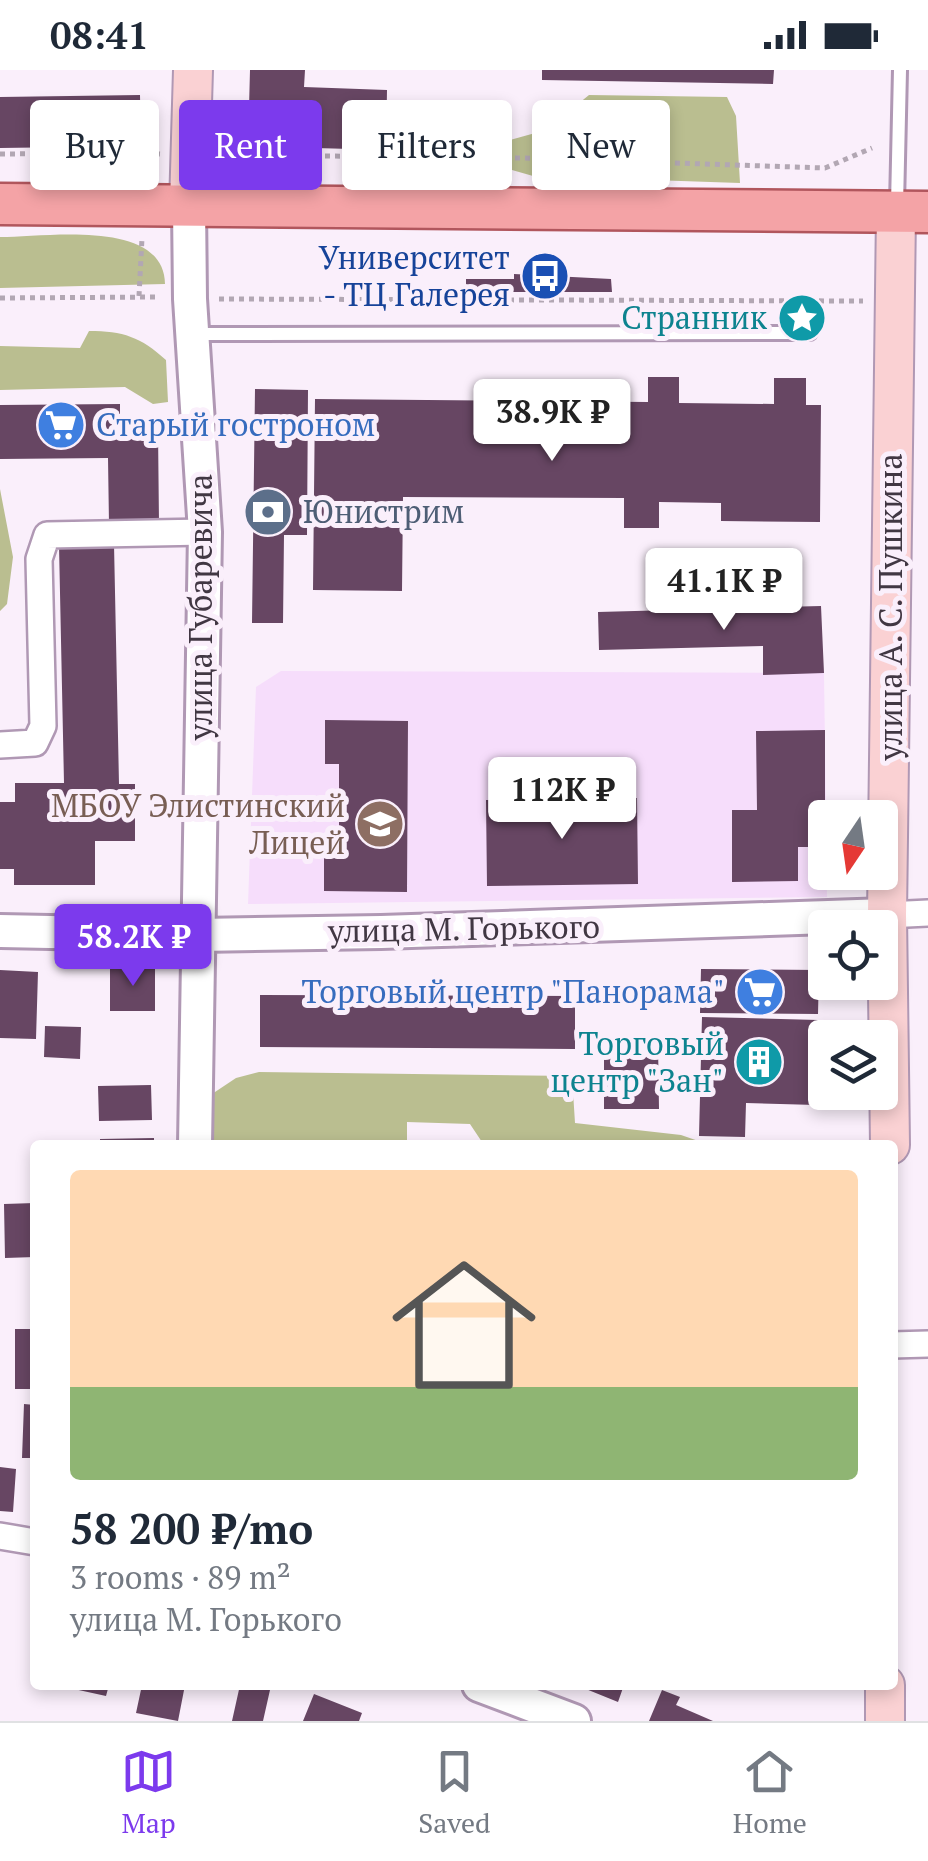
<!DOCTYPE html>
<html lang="en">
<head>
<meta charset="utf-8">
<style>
	:root { --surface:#fff; --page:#f2f2f3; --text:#1f2937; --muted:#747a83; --line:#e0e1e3; --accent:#7c3aed }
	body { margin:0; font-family:"PT Serif",serif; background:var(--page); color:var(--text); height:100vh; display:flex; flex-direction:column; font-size:38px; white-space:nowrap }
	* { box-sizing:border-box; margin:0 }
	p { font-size:32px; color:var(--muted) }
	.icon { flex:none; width:55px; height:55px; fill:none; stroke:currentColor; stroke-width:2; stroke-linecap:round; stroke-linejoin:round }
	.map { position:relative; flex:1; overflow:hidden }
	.side { position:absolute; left:30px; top:1070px; width:868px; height:550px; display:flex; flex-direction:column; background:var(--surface); border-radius:10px; box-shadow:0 5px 15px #0003 }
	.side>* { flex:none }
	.banner { position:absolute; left:30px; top:30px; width:870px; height:90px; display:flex; gap:20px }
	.needle { width:65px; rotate:193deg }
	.fabs { position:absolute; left:808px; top:730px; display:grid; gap:20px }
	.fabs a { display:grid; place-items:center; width:90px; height:90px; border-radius:10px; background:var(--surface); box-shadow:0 5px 15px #0003; font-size:50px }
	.price { position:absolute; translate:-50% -85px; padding:0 22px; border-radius:10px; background:#fff; color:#222; font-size:32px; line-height:65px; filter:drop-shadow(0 2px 5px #0008) }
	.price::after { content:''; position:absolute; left:50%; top:60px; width:30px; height:22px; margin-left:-15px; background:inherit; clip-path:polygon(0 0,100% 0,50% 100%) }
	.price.selected { background:var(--accent); color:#fff }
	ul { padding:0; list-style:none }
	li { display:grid; align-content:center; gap:20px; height:530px; padding:0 40px }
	li span { display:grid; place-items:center; height:310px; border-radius:10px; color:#555 }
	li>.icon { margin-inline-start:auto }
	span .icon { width:180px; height:180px; fill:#fffc; stroke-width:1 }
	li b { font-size:42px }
	.pill { padding:0 35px; border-radius:10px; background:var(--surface); box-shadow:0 5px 15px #0003; font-size:35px; line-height:90px }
	.pill.selected { background:var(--accent); color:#fff }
	.status { display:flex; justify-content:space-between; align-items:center; height:70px; padding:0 50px; background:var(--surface); direction:ltr }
	.status svg { height:28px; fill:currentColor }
	.dock { display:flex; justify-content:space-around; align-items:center; height:140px; border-top:2px solid var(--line); background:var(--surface); font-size:28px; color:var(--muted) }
	.dock a { display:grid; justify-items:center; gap:5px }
	.dock .selected { color:var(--accent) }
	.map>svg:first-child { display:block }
</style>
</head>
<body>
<div class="status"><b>08:41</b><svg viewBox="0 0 49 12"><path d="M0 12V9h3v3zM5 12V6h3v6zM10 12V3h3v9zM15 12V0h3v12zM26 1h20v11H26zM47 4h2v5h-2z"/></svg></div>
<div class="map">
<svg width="928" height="1651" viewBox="0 0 928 1651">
	<rect width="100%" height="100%" fill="#faeffb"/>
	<path fill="#f6ddfb" d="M281,601L824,603L827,827L248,834L256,617Z"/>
	<path fill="#babe90" d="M589,25L727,27L736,46L740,113L533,106L512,100L510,70L546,60Z
		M0,167C46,167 164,148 165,214L0,218Z
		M89,261C123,261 141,267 166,290L168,332L153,334L125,317L0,320V276L80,278Z
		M0,419L13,487L7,534L0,541Z
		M259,1002L572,1006L575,1053L681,1065L710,1075H484L470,1054L407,1052V1075H213L212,1024L236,1008Z"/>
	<path fill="#674663" d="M250,0H305L304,17L387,20L386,80L248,76Z
		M542,0H774L773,14L542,10Z
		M140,25L141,76L0,78V27Z
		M423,55L494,56V87L422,85Z
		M514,204L611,209L612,222H466V209H514Z
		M648,307H679V333L774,334V308H806V335H821L820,452L721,451V433L659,432V458H624V428L403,427L402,521L313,520L315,329L648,332Z
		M255,319L308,320L307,465H284L283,553H252Z
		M120,334V361L158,360L159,454H109L108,388L0,389V335Z
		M114,474L119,714H135V771H95V815H14V799H0V732H15V713H64L59,475Z
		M821,536L824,603L763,605V576L599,580L598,542Z
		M325,650L408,651L407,822L324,821V777H339V694H325Z
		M825,660V777H798V811L732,812V740H757L756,661Z
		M637,728L638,814L487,816L486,730Z
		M110,897H155V941H110Z
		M701,899L819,900L818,944L700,943Z
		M0,900L38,902L36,969L0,968Z
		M260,925L575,926V979L260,977Z
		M702,947L818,950L816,1035L746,1033L745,1067L699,1066Z
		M45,956L81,957L80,989L44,987Z
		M658,973L659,1039H604V974Z
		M151,1015L152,1050L99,1051L98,1016Z
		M154,1068V1075H100V1069Z
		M35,1133V1187L5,1188L4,1134Z
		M15,1259H35V1319H15Z
		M24,1334L35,1335V1388H22Z
		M0,1397L16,1399L13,1442L0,1441Z
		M75,1615H109L106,1626L74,1619Z
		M142,1615H185L178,1651L136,1643Z
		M240,1615L270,1620L263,1651H232Z
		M576,1615H624L618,1632Z
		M662,1620L680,1627L676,1635L713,1651H649Z
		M314,1624L362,1643L359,1651H303Z"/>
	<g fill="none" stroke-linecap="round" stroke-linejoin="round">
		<g stroke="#b098b4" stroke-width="18">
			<path id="service" d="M897,135L900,0
				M195,264L810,263"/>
		</g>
		<g stroke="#b098b4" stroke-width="30">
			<path id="minor" d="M0,675L35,673L43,656L39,489L47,465L205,462
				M887,845L928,843
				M892,1275L928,1274
				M0,1466L35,1472"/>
		</g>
		<g stroke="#b098b4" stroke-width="38">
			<path id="tertiary" d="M189,136L190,229L205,462L195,1075
				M0,861L199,865L381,862L887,845
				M479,1615L574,1651"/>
		</g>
		<g stroke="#b098b4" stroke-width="42">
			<path id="secondary" d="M189,136L193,0
				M890,1075L887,845L896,143
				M885,1651V1615"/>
		</g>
		<g stroke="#b1565d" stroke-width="45">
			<path id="primary" d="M0,134L928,142"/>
		</g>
		<path stroke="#b2a7b3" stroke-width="5" stroke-dasharray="5 5" stroke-linecap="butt" d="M0,84L143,83
			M225,85L523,88L825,98L872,78
			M143,101V83L160,84
			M139,226L142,168
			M0,228L159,227
			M219,229L863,231"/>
		<use href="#service" stroke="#fff" stroke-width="12"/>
		<use href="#minor" stroke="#fff" stroke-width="25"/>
		<use href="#tertiary" stroke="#fff" stroke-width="32"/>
		<use href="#secondary" stroke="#fad1d3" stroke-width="38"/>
		<use href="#primary" stroke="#f4a3a6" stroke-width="40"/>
	</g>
	<defs>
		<g id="bus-disc" transform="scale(2.5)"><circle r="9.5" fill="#1a4fb4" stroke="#faeffb"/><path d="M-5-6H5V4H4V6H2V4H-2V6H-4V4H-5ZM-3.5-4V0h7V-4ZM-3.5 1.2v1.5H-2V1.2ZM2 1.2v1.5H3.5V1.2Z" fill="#fff"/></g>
		<g id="sight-disc" transform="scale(2.5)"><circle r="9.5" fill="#0f9aa8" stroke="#faeffb"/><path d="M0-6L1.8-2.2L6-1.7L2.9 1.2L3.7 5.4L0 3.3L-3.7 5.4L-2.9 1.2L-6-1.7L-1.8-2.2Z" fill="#fff"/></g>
		<g id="supermarket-disc" transform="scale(2.5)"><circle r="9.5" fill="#3f7fe0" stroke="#faeffb"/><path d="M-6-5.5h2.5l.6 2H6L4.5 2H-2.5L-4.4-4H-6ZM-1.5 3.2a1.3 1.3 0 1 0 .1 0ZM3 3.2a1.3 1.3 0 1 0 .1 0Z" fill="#fff"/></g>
		<g id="bank-disc" transform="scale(2.5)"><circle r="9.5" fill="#5c6f8a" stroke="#faeffb"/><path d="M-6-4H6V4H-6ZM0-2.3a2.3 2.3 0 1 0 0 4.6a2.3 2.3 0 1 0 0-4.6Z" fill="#fff"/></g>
		<g id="school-disc" transform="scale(2.5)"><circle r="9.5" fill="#8d6e63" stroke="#faeffb"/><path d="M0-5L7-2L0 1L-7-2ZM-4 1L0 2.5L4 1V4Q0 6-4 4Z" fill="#fff"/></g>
		<g id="building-disc" transform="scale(2.5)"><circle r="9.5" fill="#0f9aa8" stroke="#faeffb"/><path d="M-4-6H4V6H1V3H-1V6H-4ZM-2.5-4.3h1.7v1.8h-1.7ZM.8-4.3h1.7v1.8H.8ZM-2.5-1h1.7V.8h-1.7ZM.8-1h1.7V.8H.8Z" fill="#fff"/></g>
	</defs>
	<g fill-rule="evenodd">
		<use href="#bus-disc" x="545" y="206"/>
		<use href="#sight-disc" x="802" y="248"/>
		<use href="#supermarket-disc" x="61" y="355"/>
		<use href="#bank-disc" x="268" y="442"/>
		<use href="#school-disc" x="380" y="754"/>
		<use href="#supermarket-disc" x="760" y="922"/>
		<use href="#building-disc" x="759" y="992"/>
	</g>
	<g text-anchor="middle" stroke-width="10" stroke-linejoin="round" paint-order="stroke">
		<g font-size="32" fill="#164399" stroke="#faeffb" text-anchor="end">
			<text x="510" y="199">Университет<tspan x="510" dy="37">- ТЦ Галерея</tspan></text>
		</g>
		<g font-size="32" fill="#0d838f" stroke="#faeffb" text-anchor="end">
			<text x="767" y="259">Странник</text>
			<text x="724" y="985">Торговый<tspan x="724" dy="37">центр "Зан"</tspan></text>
		</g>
		<g font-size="32" fill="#366cbe" stroke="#faeffb" text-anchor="start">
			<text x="96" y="366">Старый гостроном</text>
			<text x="725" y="933" text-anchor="end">Торговый центр "Панорама"</text>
		</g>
		<g font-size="32" fill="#4e5e75" stroke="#faeffb" text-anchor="start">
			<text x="303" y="453">Юнистрим</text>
		</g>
		<g font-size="32" fill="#413743" stroke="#faeffb">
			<text transform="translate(201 537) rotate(-90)" y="11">улица Губаревича</text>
			<text transform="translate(891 537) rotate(-90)" y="11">улица А. С. Пушкина</text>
			<text transform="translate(464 859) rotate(-1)" y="11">улица М. Горького</text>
		</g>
		<g font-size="32" fill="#785e54" stroke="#faeffb" text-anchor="end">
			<text x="345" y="747">МБОУ Элистинский<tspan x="345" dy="37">Лицей</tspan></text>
		</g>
	</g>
</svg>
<div class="fabs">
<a><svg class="needle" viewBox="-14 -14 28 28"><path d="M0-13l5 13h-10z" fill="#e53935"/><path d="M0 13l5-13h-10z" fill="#747a83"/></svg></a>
<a><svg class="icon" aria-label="locate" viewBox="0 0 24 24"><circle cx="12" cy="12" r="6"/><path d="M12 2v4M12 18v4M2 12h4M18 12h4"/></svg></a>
<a><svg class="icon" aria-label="layers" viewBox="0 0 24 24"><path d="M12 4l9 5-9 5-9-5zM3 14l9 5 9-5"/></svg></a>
</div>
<b class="price" style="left:552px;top:394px">38.9K ₽</b>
<b class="price" style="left:724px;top:563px">41.1K ₽</b>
<b class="price" style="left:562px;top:772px">112K ₽</b>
<b class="price selected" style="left:133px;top:919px">58.2K ₽</b>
<div class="banner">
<a class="pill">Buy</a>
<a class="pill selected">Rent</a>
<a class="pill">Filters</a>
<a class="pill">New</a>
</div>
<section class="side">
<ul>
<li><span style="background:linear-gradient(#ffd9b3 70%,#8fb573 0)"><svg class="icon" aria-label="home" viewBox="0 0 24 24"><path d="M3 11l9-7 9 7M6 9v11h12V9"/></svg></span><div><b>58 200 ₽/mo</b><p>3 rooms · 89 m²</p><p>улица М. Горького</p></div></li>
</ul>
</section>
</div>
<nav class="dock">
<a class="selected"><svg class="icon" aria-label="map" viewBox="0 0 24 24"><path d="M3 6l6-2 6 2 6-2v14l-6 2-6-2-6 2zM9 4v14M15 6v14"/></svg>Map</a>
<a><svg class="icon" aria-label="saved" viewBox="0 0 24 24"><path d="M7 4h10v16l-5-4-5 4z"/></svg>Saved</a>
<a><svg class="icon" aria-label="home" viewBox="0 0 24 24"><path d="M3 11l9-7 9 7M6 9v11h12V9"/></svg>Home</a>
</nav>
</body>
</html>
